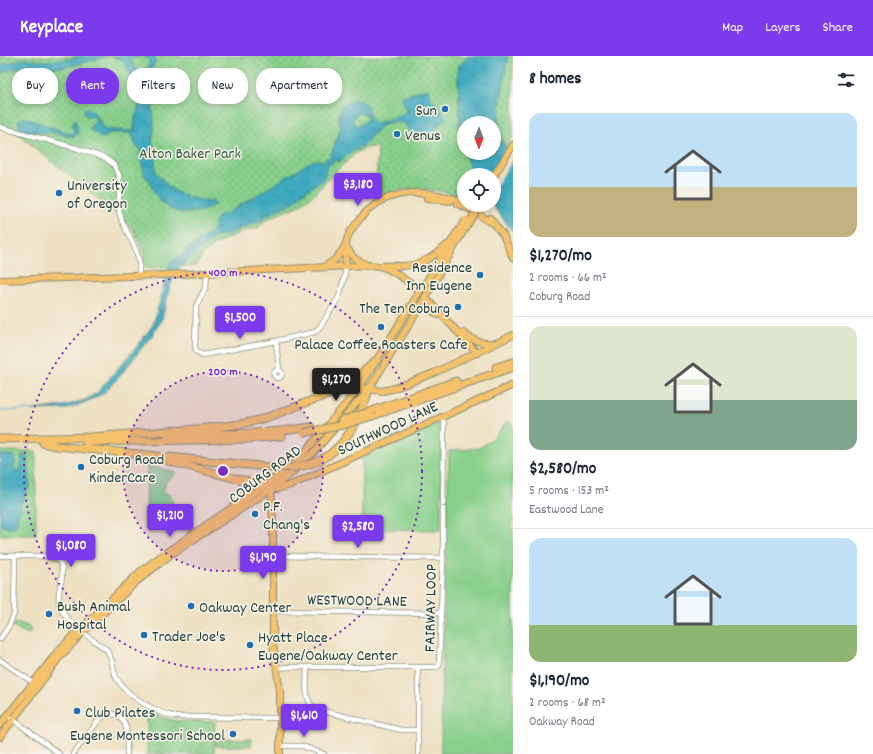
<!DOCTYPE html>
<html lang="en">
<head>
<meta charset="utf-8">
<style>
	:root { --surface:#fff; --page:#f6f6f7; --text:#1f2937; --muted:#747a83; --line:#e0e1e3; --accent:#7c3aed }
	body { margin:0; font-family:Dekko,sans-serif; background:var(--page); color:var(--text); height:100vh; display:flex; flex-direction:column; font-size:15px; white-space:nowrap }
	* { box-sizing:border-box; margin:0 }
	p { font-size:13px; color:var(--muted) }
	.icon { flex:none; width:22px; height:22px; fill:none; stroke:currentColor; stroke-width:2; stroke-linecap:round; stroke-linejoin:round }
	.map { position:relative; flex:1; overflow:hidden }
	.details { display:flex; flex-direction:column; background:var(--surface); width:360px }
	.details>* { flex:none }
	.guide { position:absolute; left:12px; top:12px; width:380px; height:36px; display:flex; gap:8px }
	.needle { width:26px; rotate:180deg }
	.buttons { position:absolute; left:457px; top:60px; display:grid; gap:8px }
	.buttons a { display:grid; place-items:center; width:44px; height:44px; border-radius:50%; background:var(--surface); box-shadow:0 2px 6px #0003; font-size:20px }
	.price { position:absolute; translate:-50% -34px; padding:0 9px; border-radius:4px; background:var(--accent); color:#fff; font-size:13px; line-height:26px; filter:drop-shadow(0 1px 2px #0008) }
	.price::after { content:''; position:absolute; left:50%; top:24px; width:12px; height:9px; margin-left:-6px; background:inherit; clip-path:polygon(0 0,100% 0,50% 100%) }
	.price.on { background:#222; color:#fff }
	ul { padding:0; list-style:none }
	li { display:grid; align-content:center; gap:8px; height:212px; padding:0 16px }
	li+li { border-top:1px solid var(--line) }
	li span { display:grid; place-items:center; height:124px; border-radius:12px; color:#555 }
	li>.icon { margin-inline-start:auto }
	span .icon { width:72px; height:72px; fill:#fffc; stroke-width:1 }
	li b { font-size:17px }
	h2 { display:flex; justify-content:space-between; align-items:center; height:48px; padding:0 16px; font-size:17px }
	.chip { padding:0 14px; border-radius:16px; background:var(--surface); box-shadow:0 2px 6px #0003; font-size:14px; line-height:36px }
	.chip.on { background:var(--accent); color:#fff }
	header { display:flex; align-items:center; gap:24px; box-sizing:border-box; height:56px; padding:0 20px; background:var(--accent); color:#fff }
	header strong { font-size:19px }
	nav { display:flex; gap:22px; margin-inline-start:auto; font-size:14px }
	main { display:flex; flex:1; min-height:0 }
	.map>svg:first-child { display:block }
</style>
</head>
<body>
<header>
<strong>Keyplace</strong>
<nav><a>Map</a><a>Layers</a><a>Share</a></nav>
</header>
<main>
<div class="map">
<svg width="513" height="698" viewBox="0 0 513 698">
	<defs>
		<pattern id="park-dots" width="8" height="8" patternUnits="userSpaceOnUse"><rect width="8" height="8" fill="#88d08b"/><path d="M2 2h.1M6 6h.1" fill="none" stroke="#6faa72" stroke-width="1.8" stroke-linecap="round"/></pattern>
		<pattern id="water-ripples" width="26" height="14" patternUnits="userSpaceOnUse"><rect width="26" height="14" fill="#3ea9be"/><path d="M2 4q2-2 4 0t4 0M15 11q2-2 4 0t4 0" fill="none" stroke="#338b9b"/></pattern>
	</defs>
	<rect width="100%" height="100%" fill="#f7f3e8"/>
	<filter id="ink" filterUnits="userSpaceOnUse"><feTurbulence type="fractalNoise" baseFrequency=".025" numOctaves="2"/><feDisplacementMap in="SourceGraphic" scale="8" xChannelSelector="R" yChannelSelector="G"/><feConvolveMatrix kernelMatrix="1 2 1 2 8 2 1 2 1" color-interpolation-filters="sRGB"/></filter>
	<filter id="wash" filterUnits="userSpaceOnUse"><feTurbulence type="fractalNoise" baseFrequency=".012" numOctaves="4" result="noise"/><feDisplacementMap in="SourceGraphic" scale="16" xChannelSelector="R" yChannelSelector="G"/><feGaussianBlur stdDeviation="0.9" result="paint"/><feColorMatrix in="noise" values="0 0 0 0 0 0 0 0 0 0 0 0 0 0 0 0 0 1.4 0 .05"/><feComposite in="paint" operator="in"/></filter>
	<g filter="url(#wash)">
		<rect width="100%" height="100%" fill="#eee1c2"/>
		<path fill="#88d08b" stroke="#548660" d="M507,365L513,369V698H441L442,620L449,395L479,392L495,381Z
			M440,367L442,371L441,474L383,473L377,470V462H362V402Z
			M147,409L175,416L173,420L165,426V431L163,433L168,439L170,438L173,443V446L149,463L147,465H146Z
			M16,566L28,570L31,575L29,578L13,572Z"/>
		<path fill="url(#park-dots)" stroke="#548660" d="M0,0H467L465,4L459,9L458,22L460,66L459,70L464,97H465L472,119H464V141C444,135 422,131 401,134C395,135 388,138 382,139L376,128L378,92L373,91L366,92L356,97L339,112L313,139L298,150L265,164L258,172L243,175L214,189L202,200L196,210L149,212L145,210C143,194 139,180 128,167L18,78L0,66Z
			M508,0H513V80L506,92C490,63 504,30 508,0Z
			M0,395H36V479H0Z
			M147,655L164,662L177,665L215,666L214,698H147Z
			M216,683L245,684V683H251V690H216Z"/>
		<path fill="url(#water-ripples)" stroke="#2e7379" fill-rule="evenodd" d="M81,0H141L131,3L130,4L144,26L148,19L149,4L143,0H155L156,5L152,12L150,21L152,28V52L154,62V75L152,85L154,93L156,116L168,130L177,136L188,141L208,146L213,144L215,149C211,150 208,152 204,154C201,156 196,156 192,156C166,159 156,143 148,122L145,121L140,102L141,96L140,93L136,90L133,80L129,77H109L104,82H102L89,73L96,64L94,60H87L85,59L84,53L86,52C97,56 99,62 103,72L114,74L134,75C134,71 134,66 135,62C136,58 138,54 139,50C142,33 130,16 121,3L110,0L66,11L47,12L33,11L28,9L0,17V9L24,3L45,5L70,3Z
			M467,0H508L500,47L499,70L502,85L513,104V176L492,149H494V119H472L465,97H494V67H464V93L459,70L460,66L458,22L459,9L465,4Z
			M427,33L431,39L430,42L435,46L446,62L444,65L441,66L433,79L425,81L413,80L404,67L396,66L387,67L381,70L362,90L345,100L339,107L337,103L328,109L323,124L319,126L299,140L294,146L267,159L258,165L238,173L226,180L222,178L214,182L180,210L170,230L162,263L153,278L119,321L105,336L93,343L68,353L31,354L63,350L85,344L98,336L138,289L153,269L170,208L214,173C215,164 216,158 226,158L314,104L324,105L330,101L341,71L338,63L342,50L353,44H360C371,53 367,56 373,67C380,67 399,60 406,56L407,51L401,46V41ZM357,57L366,58L367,63L363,68L356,70L352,65Z
			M22,62H26L71,78L74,76L72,68L75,63L78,76L75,80C69,82 62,78 56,77C44,75 29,79 19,71V64Z
			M0,399H9L14,401L16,407L14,412L17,415L21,413L22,399H25L28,405L30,430L20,450L17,466L15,471H5L0,469Z"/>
		<path fill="#eee1c2" d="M508,91L513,100V103L494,133V119H490Z"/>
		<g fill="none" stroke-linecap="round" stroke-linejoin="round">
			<path stroke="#3ea9be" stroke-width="1" d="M445,64L459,70
				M0,355L31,354"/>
		</g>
	</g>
	<g filter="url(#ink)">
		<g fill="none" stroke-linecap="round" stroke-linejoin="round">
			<g stroke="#868f7b" stroke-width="6">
				<path id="minor" d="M0,71L76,92L105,102L113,108L119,119V155L122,165L136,194L139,205V220
					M207,217L206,231L196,250L195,291L197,296L203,299L276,285L315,276L322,268L339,241L345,218L346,210
					M276,285L279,314
					M274 318a4 4 0 1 1 8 0a4 4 0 1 1-8 0Z
					M441,361L444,367L443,448
					M0,500C10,500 21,500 31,500C53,500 66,498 61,527C58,537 57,546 63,556C69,569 95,585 107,594C113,603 112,614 117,623C127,640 157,658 177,661L280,662
					M272,500L443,502
					M273,555L441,557
					M0,583L9,570L14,558L15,500
					M0,604L35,628
					M307,611C307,624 303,644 315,653L401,674H418
					M277,612L291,611H436L439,610L443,502V453
					M7,659L59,698
					M280,690H302L324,698
					M73,698L99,664C103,660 107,657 112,658C131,659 126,686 127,698
					M418,698V611"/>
			</g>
			<g stroke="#868f7b" stroke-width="8">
				<path id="major" d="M494,120L513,89
					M427,142L450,145
					M458,148L476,156L488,165L492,166
					M490,162L503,179L513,202
					M345,189L354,202L365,208
					M325,210L336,203L345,190
					M346,210C346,203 344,195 346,188C347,179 353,171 359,164C385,130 428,133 464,146
					M382,210C389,209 395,210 401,210C420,210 434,201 447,189
					M0,224L162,219L371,209C391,210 405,224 420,235
					M425,241L477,297
					M417,256C424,250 432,253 438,259
					M463,277C473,284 481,288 493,287
					M369,333L383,335L395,332L434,317L513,279
					M271,432L277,433L291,429L513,329
					M271,433L273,465V588L280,635V698
					M0,669L59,594L141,515L168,495L264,430L291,410L305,396L359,332L456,178
					M0,681L59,602L83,576L136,526L170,499L261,440L292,417L314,396L369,333L417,256L460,181"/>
			</g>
			<g stroke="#868f7b" stroke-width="9">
				<path id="highway" d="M496,311L513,306
					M338,334L350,327L377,304
					M375,354L456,325
					M372,360L513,311
					M168,379C216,378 263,379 311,371
					M90,381C121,379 152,376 184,374C206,372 228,371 250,366C289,358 329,330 369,333C361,361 347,389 321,404
					M0,383L93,381
					M86,386L247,383L282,380
					M43,387L57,390L269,411
					M168,405L264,430
					M245,442C250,436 251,431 245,424"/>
			</g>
			<use href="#minor" stroke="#fff" stroke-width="4.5"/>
			<use href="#major" stroke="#f5c16b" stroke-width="6"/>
			<use href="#highway" stroke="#f5c16b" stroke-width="7"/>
			<g stroke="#868f7b" stroke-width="8" stroke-linecap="butt">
				<path id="major-bridge" d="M456,178L466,164
					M460,181L480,149"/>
			</g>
			<g stroke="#868f7b" stroke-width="9" stroke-linecap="butt">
				<path id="highway-bridge" d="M343,364L375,354
					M304,377L343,369L372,360
					M269,411C288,413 304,412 321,404"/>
			</g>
			<use href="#major-bridge" stroke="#f5c16b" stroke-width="6"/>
			<use href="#highway-bridge" stroke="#f5c16b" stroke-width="7"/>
		</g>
	</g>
	<circle cx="223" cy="415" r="100" fill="#7b2cbf" fill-opacity=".12"/>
	<g fill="none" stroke="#7b2cbf" stroke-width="2" stroke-dasharray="2 4">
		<circle cx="223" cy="415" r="100"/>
		<circle cx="223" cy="415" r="199"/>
	</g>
	<g fill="#1f6fb2" stroke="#f7f3e8" stroke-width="1.5">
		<circle cx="445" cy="53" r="4"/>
		<circle cx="397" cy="78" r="4"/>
		<circle cx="59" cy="137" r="4"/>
		<circle cx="480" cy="219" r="4"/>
		<circle cx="458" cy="251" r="4"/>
		<circle cx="381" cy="271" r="4"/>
		<circle cx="81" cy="411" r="4"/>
		<circle cx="255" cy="458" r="4"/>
		<circle cx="191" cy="550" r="4"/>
		<circle cx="49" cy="558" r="4"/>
		<circle cx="144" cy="579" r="4"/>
		<circle cx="250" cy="589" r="4"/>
		<circle cx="77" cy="655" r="4"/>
		<circle cx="233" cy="678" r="4"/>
	</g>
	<g text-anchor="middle" stroke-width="3" stroke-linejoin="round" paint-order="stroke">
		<g font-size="16" fill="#1f3d34" stroke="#f7f3e8" text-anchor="start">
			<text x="437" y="59" text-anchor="end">Sun</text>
			<text x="405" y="84">Venus</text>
			<text x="67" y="134">University<tspan x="67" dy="18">of Oregon</tspan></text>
			<text x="472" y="216" text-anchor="end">Residence<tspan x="472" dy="18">Inn Eugene</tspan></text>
			<text x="450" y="257" text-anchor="end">The Ten Coburg</text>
			<text x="381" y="293" text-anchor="middle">Palace Coffee Roasters Cafe</text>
			<text x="89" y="408">Coburg Road<tspan x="89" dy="18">KinderCare</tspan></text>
			<text x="263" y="455">P.F.<tspan x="263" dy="18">Chang's</tspan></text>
			<text x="57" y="555">Bush Animal<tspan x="57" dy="18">Hospital</tspan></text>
			<text x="199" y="556">Oakway Center</text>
			<text x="152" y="585">Trader Joe's</text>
			<text x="258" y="586">Hyatt Place<tspan x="258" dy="18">Eugene/Oakway Center</tspan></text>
			<text x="85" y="661">Club Pilates</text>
			<text x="225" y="684" text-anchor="end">Eugene Montessori School</text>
		</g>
		<g font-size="16" fill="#345a45" stroke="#f7f3e8">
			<text x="190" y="102">Alton Baker Park</text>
		</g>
		<g font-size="16" fill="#1f3d34" stroke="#f7f3e8">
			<text transform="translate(387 371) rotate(-25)" y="6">SOUTHWOOD LANE</text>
			<text transform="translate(264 417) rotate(-37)" y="6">COBURG ROAD</text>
			<text transform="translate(357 543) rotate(1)" y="6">WESTWOOD LANE</text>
			<text transform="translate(429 552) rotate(-89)" y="6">FAIRWAY LOOP</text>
		</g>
	</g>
	<circle cx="223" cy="415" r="6" fill="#7b2cbf" stroke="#f7f3e8" stroke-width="2"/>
	<g font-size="12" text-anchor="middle" font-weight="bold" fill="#7b2cbf" stroke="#f7f3e8" stroke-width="3" stroke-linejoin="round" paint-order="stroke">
		<text x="223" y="220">400 m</text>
		<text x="223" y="319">200 m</text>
	</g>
</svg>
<div class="buttons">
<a><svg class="needle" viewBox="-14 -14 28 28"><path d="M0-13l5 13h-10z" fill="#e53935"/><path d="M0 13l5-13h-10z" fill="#747a83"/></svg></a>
<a><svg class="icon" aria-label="locate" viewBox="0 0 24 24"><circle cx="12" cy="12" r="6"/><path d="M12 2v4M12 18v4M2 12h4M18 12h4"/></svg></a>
</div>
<b class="price" style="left:358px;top:151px">$3,180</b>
<b class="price" style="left:240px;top:284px">$1,500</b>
<b class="price on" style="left:336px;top:346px">$1,270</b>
<b class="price" style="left:170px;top:482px">$1,210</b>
<b class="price" style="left:358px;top:493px">$2,580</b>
<b class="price" style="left:71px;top:512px">$1,080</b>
<b class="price" style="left:263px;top:524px">$1,190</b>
<b class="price" style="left:304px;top:682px">$1,610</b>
<div class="guide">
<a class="chip">Buy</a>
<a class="chip on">Rent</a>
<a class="chip">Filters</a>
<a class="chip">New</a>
<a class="chip">Apartment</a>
</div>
</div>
<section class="details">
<h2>8 homes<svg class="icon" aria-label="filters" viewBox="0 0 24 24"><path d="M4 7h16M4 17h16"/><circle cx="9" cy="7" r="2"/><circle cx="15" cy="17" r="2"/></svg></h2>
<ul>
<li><span style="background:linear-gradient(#bfe0f5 60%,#c2b280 0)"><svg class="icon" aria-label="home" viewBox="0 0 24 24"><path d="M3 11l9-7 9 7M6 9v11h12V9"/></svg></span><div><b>$1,270/mo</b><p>2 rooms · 66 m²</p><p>Coburg Road</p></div></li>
<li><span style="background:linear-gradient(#dfe7d0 60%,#7fa58c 0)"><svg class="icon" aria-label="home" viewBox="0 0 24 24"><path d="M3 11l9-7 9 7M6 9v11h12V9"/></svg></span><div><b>$2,580/mo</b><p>5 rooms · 153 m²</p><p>Eastwood Lane</p></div></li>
<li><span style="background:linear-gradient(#bfe0f5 70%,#8fb573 0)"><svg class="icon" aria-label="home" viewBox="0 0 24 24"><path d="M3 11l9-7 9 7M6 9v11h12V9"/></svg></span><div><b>$1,190/mo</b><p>2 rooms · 68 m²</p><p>Oakway Road</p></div></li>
</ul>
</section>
</main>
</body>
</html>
